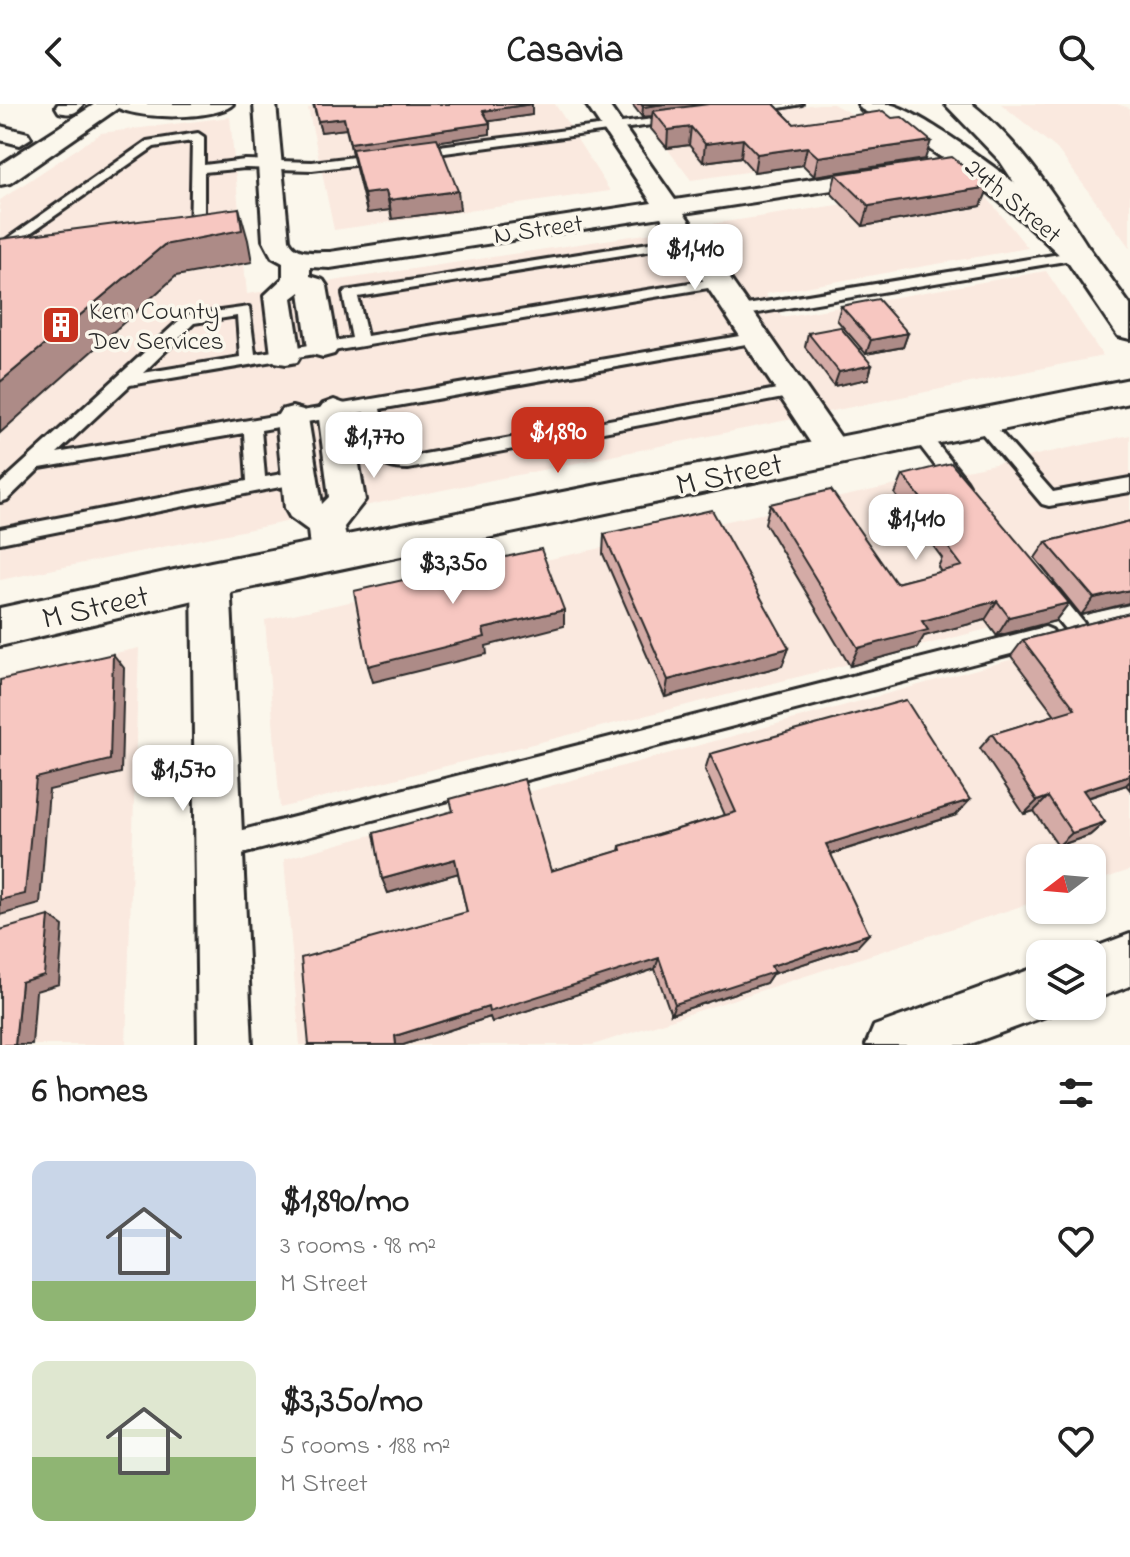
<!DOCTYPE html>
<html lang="en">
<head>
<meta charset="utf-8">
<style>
	:root { --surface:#fff; --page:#f2f2f2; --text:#222; --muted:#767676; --accent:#c8321e }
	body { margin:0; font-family:"Indie Flower",sans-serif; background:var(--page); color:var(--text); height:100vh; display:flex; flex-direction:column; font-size:30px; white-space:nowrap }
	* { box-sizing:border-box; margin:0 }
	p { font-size:26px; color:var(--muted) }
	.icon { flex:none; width:44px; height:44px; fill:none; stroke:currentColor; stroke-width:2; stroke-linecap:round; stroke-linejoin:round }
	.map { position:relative; height:941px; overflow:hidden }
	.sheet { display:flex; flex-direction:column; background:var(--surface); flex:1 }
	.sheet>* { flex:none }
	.needle { width:52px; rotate:254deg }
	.tools { position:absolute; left:1026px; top:740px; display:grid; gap:16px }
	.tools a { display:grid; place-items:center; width:80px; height:80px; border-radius:16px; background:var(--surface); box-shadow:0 2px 6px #0004; font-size:40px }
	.price { position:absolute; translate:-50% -68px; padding:0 18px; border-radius:16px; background:#fff; color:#222; font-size:26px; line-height:52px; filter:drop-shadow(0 2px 4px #0008) }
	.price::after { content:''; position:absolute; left:50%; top:48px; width:24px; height:18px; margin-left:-12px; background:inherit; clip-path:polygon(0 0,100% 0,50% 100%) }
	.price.active { background:var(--accent); color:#fff }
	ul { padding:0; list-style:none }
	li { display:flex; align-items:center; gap:24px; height:200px; padding:0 32px }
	li span { display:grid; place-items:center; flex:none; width:224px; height:160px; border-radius:16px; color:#555 }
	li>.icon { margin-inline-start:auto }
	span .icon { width:96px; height:96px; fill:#fffc; stroke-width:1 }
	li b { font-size:34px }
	h2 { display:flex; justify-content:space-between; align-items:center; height:96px; padding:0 32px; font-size:34px }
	header { display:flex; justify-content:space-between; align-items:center; height:104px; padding:0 32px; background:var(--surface); font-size:36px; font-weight:800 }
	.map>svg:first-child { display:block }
</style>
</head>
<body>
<header><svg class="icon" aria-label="back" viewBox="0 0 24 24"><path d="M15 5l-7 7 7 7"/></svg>Casavia<svg class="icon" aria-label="search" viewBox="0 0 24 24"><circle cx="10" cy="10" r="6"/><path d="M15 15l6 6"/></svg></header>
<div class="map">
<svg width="1130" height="941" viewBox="0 0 1130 941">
	<rect width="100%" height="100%" fill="#fbf7ec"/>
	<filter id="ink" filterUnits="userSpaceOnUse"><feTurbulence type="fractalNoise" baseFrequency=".0125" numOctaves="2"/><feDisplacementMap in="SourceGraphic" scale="16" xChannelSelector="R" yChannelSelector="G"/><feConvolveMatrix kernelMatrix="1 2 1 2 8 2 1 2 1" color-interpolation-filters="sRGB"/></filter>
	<g filter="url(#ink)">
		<path fill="#fae9df" d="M344,0H555L570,23L319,55L308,4Z
			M819,0H833L916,44L691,76L650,22Z
			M1001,0H1117L1130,4V144L1057,45Z
			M230,13L247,190L976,80L1028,144L765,190L782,213L1046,167L1103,252L0,476V96L101,29Z
			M575,32L610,87L334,126L321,64Z
			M1130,331V489L280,704L265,516Z
			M1130,523V766L1092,779V754H1040V796L593,941H300L284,755Z
			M139,544L126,941H0V574Z"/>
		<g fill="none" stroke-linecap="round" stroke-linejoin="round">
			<g stroke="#2b2b2b" stroke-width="6">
				<path id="service" d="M771,0H802L752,9L746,6Z
					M677,12L681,13V17L415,53L409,49L415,45Z
					M198,29L204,33V61L245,56L312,58L379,50L385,54L379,58L312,66L245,64L204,68V134L197,138L190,134L192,37L154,43L0,150V140L147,37Z
					M655,138L660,139V145L358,193L367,232L720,174L727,178L720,182L130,281L57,349L757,229L765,234L763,237L380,305L390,348L395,353H408L793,282L801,287L799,291L408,365C367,365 371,341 364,308L261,326L265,373L299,367L305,368L308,373L305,378L0,439V425L247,377L244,329L40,364L7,396L0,398V380L184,212L249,203L255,250L352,234L343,190L345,187ZM237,212L240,253L143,269L194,219Z
					M1078,147L1085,151L1083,154L740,212L732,207L740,202Z
					M982,312L988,314L1053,388L1130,374V388L1049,402L1042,400L976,322L973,318L976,314Z
					M920,324L926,326L966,376L969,381L966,386H954L914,334L911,330Z
					M1046,479L1053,481L1083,518L1087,524L1083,530L1076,533L1069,530L1039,493L1036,487L1039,481Z
					M1045,523L1052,526L1056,532L1052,538L1045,541L219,756L210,753L206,744L210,735L219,732Z"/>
			</g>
			<g stroke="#2b2b2b" stroke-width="6">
				<path id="minor" d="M113,0H233C219,16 128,17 113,0Z
					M254,0H276L289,136C296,151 315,148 330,148L652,99L586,0H608L675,96L884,64L892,66L896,71L892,76L884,78L684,109L851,348L846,356L834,360L822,356L661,113L330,164L310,163V172L323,176L327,182L338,244L334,250L323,253L312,250L308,244L300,188L292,194L301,251L297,258L286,260L275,258L271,251L264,192L283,174V159L272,153L263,136Z
					M0,22L28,29L31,34L20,41L0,36Z
					M334,296L345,300L350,307L365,396L344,423L349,451L343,461L330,465L317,461L311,451L308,426L290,413L285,404L276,314L281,306L292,303L303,306L308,314L322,400L329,393L318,307L323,300Z
					M211,460L224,464L230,475L252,941H198L192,475L198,464Z
					M1130,830V882L1092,896V850H1077Z
					M1040,862V902H1061L1059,907L968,941H866L874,922Z"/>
			</g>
			<g stroke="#2b2b2b" stroke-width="6">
				<path id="tertiary" d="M1130,275V299L211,492L0,542V504L211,458Z"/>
			</g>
			<g stroke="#2b2b2b" stroke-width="6">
				<path id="secondary" d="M858,0C867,0 880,0 889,0C929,9 1070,116 1093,151L1089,158L1078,160L1067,158C1004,97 939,45 861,5Z"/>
			</g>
			<g stroke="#2b2b2b" stroke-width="6">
				<path id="primary" d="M1078,142L1089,144L1130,201V235L1118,232L1063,151L1067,144Z"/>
			</g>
			<g stroke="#2b2b2b" stroke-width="6">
				<path id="trunk" d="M95,0H124L10,79L0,81V61Z"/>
			</g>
			<g stroke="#2b2b2b" stroke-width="6">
				<path id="motorway" d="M58,0H83C77,10 71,11 59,8L56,3Z
					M945,0H972C1023,41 1058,96 1093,151L1089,158L1078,160L1067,158L1000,57Z"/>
			</g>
			<use href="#service" fill="#fbf7ec" fill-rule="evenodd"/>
			<use href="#minor" fill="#fbf7ec" fill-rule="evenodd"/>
			<use href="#tertiary" fill="#fbf7ec" fill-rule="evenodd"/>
			<use href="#secondary" fill="#fbf7ec" fill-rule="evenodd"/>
			<use href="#primary" fill="#fbf7ec" fill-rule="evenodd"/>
			<use href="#trunk" fill="#fbf7ec" fill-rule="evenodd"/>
			<use href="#motorway" fill="#fbf7ec" fill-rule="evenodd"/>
		</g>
		<path fill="#d4aba6" stroke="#2b2b2b" stroke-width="2" d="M313,0H532V11L489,17L490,30L439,37L460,106L392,115L390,106L367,109L346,25L321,28Z
			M632,0H774L794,20L925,55L814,72L803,61L754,68L741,53L703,58L689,41L667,44L651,25L652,12L642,13Z
			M836,70L981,102L863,122L831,89Z
			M841,202L908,229L903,243L866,250L837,216Z
			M808,229L872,261L868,275L834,282L805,243Z
			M903,371L1069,499L1055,517L997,532L985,516L924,532L917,544L850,562L765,419L770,400L896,479L941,468L938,463L942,454L895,390Z
			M1130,417V500L1081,511L1035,454L1046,438Z
			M604,430L789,544L782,562L665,593L603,450Z
			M1130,509V686L1126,681L1088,694L1105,718L1090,731L1058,742L1034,707L1024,710L980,644L992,630L1055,611L1011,552L1023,536Z
			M710,650L956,711L831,750L858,842L772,870L766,879L671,910L655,865L492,918L490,913L403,941H309L467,808L458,769L388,789L374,729L551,767L619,747L620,742L725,711L705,666Z"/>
		<path fill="#ad8b87" stroke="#2b2b2b" stroke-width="2" d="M532,0V11L484,18L483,7Z
			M664,0H746L653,7L652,12L642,13L643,3Z
			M344,14L346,25L321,28L318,17Z
			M490,19V30L352,50L350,39Z
			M691,23L689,41L667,44L668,26Z
			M743,35L741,53L703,58L705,40Z
			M931,37L925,55L814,72L818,53Z
			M807,43L803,61L754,68L757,50Z
			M989,83L981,102L863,122L869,102Z
			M386,87L390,106L367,109L364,90Z
			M458,87L460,106L392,115L389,96Z
			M239,104L248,136L252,158L176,172L0,329V278L164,141Z
			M908,229L903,243L866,250L871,236Z
			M872,261L868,275L834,282L839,268Z
			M1130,486L1129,499L1081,511L1094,494Z
			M997,497L985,516L924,532L917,544L850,562L858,544L922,517Z
			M1069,499L1055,517L997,532L1009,513Z
			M564,506V522L486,542L487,550L373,578L368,562L483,525Z
			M789,544L782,562L665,593L668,576Z
			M113,550L124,564L121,669L49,686L40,800L0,811V796L36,674Z
			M1130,671V677L1126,681L1068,700L1083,686Z
			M1048,693L1034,707L1024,710L1037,697Z
			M970,696L956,711L817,754L826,740Z
			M1105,718L1090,731L1058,742L1072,729Z
			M455,755L459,769L388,789L382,775Z
			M49,812L63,822L59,880L36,887L32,941H15L21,878Z
			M869,830L858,842L772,870L766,879L671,910L675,900L771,862Z
			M659,854L655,865L492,918L490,913L403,941H396L395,932L488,903Z"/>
		<path fill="#f7c7c1" stroke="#2b2b2b" stroke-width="2" d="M314,0H532L483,7L490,19L350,39L344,14L318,17Z
			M641,0H664L643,3Z
			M709,0H774L794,20L883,7L892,14L902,13L931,37L818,53L807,43L757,50L743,35L705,40L691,23L668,26L653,7Z
			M437,34L458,87L389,96L386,87L364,90L352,45Z
			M952,53L989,83L869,102L836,70Z
			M239,104L242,126L164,141L0,278V135Z
			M878,195L908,229L871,236L841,202Z
			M840,223L872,261L839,268L808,229Z
			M951,359L1069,499L1009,513L997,497L922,517L928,526L858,544L770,400L831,386L896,479L962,462L948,443L957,441L903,371Z
			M712,406L789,544L668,576L604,430Z
			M1130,417V486L1094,494L1046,438Z
			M541,445L564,506L483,525L485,533L368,562L354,487Z
			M1130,509V671L1083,686L1105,718L1072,729L1048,693L1037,697L992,630L1075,605L1023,536Z
			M113,550L110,656L36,674L25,790L0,796V576Z
			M906,596L970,696L826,740L869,830L771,862L774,868L675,900L659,854L489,908L488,903L395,932L396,941H309L301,854L467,808L455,755L382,775L374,729L453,707L450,695L524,675L551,767L621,746L620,742L736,708L710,650Z
			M49,812L44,871L21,878L15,941H0V826Z"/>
	</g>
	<defs>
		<g id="building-square" transform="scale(2)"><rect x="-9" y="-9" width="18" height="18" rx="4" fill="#c8321e" stroke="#fbf7ec"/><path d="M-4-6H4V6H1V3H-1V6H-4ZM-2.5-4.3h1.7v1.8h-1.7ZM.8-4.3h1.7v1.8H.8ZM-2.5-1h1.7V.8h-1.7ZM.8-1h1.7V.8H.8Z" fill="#fff"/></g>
	</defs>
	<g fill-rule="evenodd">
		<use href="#building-square" x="61" y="221"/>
	</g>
	<g text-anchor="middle" stroke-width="7" stroke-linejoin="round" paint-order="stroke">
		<g font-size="26" fill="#2b2b2b" stroke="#fbf7ec">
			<text transform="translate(1014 96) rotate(40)" y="9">24th Street</text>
			<text transform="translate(538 124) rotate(-8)" y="9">N Street</text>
		</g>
		<g font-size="26" fill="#2b2b2b" stroke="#fbf7ec" text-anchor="start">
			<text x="89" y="215">Kern County<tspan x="89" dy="30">Dev Services</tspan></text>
		</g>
		<g font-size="32" fill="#2b2b2b" stroke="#fbf7ec">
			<text transform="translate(729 369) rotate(-12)" y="11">M Street</text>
			<text transform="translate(95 502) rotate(-13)" y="11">M Street</text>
		</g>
	</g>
</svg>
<div class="tools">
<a><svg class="needle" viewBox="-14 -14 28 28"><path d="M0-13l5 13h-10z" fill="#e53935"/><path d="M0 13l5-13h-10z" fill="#767676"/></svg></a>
<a><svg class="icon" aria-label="layers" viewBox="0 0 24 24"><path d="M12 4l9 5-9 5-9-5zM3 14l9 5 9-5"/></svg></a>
</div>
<b class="price" style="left:695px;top:188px">$1,410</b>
<b class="price active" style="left:558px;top:371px">$1,890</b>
<b class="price" style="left:374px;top:376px">$1,770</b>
<b class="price" style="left:916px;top:458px">$1,410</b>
<b class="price" style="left:453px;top:502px">$3,350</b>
<b class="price" style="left:183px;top:709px">$1,570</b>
</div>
<section class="sheet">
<h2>6 homes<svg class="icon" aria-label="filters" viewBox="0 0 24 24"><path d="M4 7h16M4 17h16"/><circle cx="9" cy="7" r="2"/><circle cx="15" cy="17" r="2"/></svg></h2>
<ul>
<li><span style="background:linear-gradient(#c9d6e8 75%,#8fb573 0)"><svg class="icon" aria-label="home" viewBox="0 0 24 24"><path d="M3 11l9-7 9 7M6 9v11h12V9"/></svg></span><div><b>$1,890/mo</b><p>3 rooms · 98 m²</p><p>M Street</p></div><svg class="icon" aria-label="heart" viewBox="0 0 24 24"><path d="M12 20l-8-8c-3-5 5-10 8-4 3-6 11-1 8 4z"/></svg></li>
<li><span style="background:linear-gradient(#dfe7d0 60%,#8fb573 0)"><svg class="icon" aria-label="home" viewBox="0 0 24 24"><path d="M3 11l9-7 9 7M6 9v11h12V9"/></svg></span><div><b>$3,350/mo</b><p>5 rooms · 188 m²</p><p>M Street</p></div><svg class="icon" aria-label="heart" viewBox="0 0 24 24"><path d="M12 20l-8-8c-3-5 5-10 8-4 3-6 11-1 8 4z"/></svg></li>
</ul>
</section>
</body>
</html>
